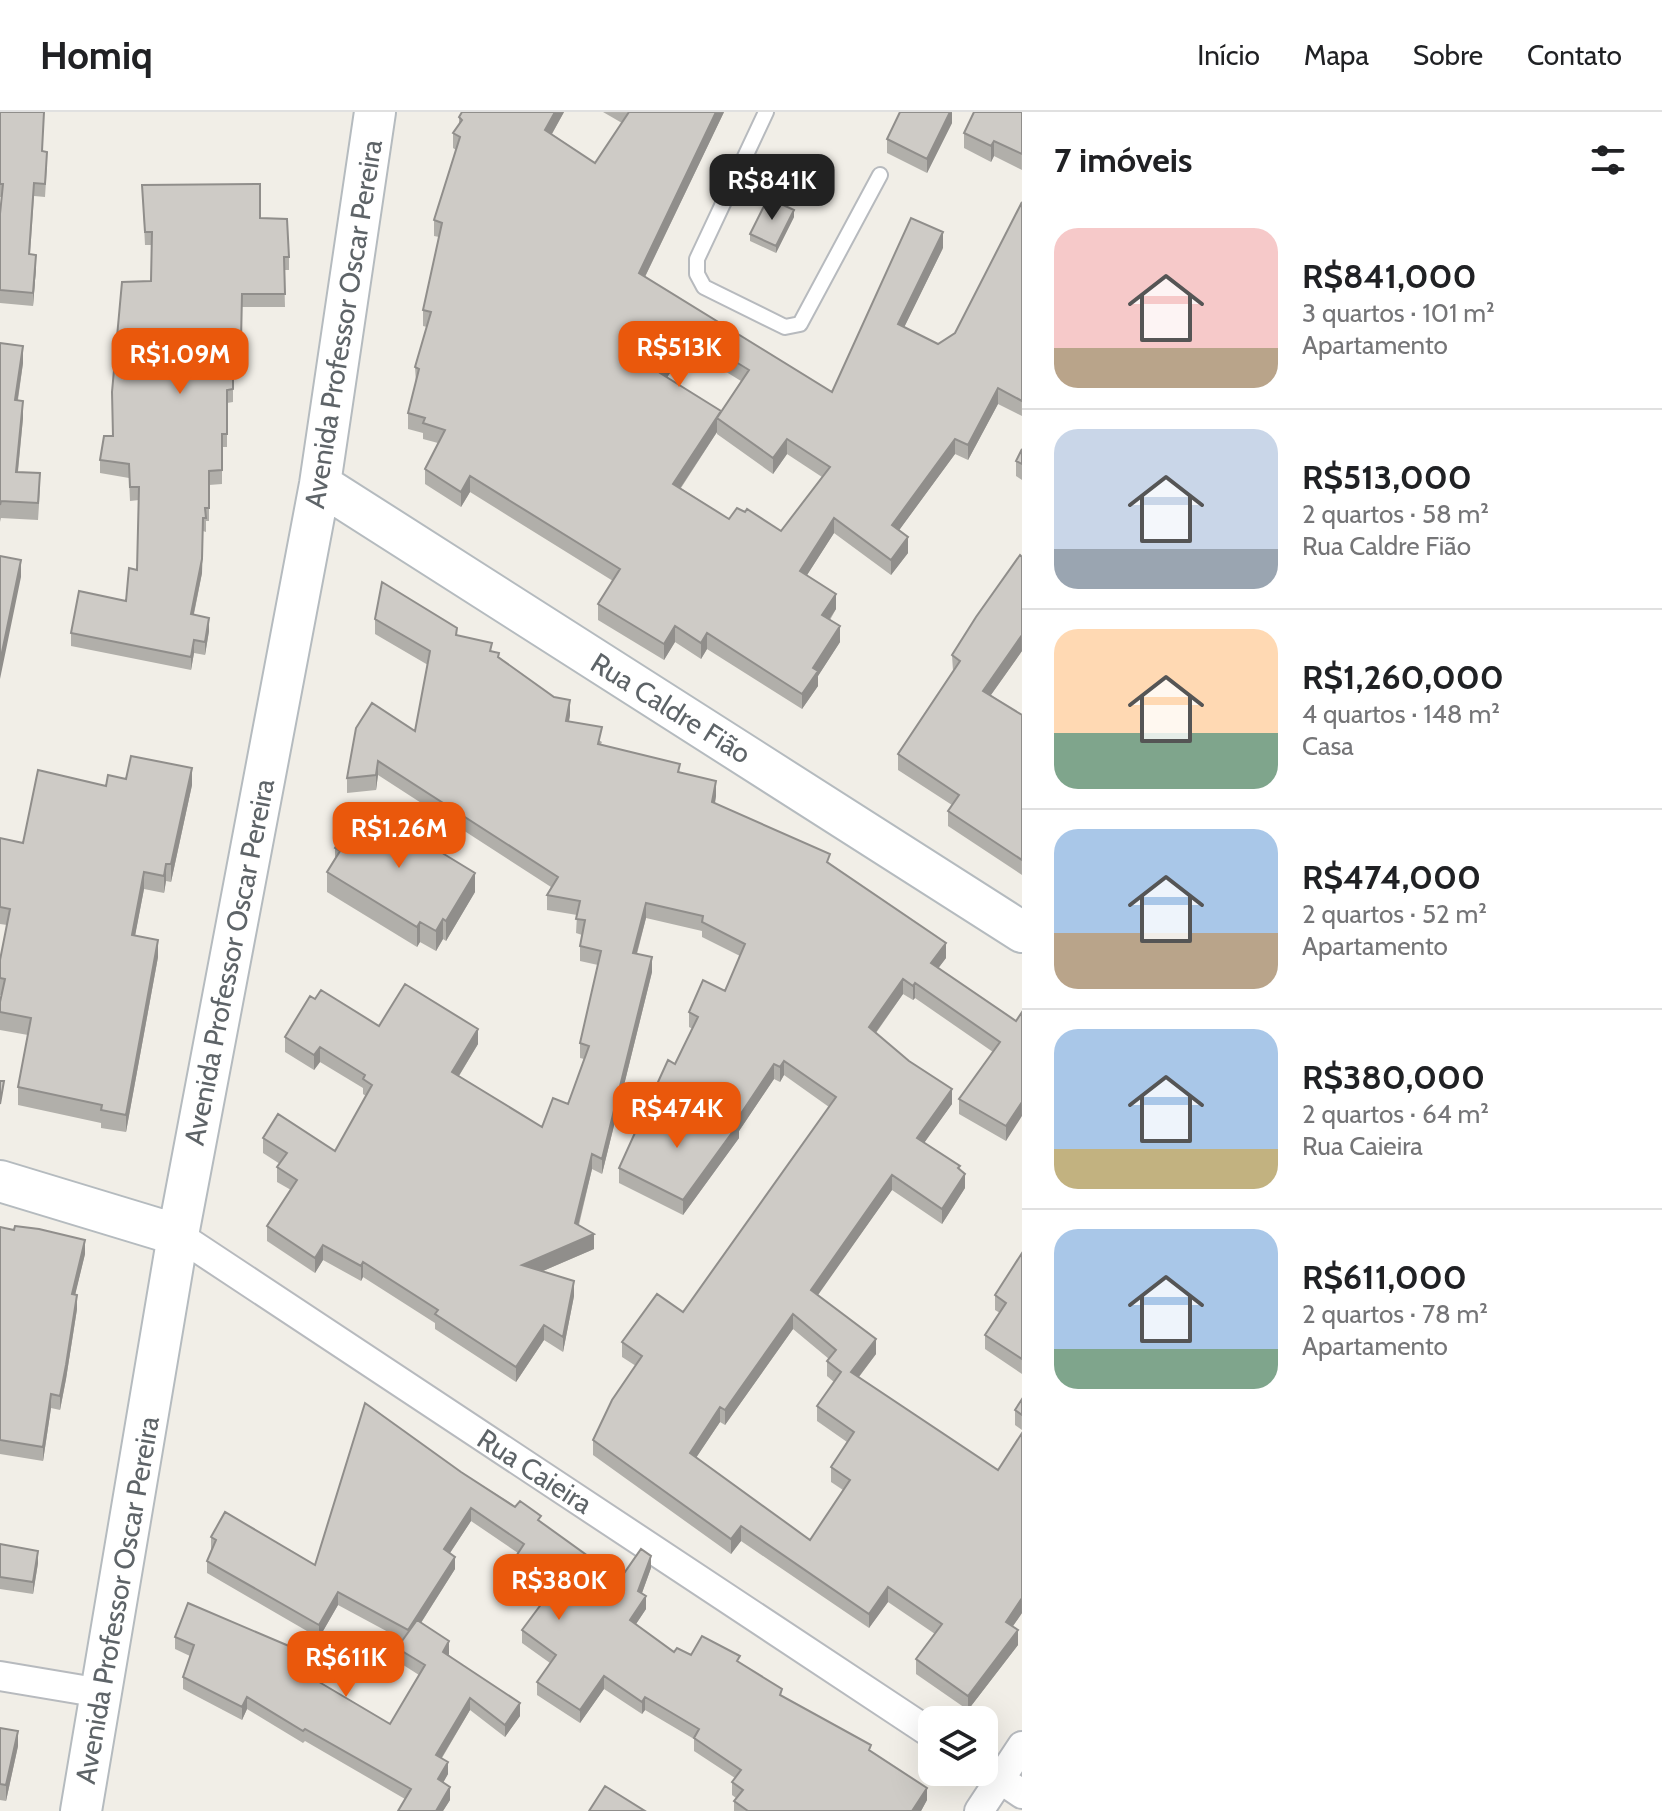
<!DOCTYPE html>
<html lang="pt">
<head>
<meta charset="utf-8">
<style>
	:root { --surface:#fff; --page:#f2f2f2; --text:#202124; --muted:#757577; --line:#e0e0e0; --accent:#ea580c }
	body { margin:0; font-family:Cabin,sans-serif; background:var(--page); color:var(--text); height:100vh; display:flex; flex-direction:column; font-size:30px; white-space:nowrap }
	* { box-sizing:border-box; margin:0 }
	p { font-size:26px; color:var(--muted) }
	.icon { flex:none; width:44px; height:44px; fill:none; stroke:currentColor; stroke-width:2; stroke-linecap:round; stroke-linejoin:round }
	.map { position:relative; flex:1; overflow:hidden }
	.sheet { display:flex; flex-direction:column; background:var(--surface); width:640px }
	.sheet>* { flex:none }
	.controls { position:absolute; left:918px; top:1594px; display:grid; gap:16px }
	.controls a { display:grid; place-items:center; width:80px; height:80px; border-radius:16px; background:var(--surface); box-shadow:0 8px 32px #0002; font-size:40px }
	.price { position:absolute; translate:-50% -68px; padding:0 18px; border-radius:16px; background:var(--accent); color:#fff; font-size:26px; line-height:52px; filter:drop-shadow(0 2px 4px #0008) }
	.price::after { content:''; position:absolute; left:50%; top:48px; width:24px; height:18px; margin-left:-12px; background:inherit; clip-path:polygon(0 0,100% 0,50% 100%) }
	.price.active { background:#222; color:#fff }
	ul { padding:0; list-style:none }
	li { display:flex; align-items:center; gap:24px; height:200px; padding:0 32px }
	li+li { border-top:2px solid var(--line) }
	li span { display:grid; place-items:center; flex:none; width:224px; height:160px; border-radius:24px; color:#555 }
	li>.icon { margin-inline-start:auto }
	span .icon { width:96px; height:96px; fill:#fffc; stroke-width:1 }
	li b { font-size:34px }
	h2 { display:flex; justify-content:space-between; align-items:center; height:96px; padding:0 32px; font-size:34px }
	header { display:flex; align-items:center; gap:48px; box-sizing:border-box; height:112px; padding:0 40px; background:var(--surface); border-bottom:2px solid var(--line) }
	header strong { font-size:38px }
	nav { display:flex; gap:44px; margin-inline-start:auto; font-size:28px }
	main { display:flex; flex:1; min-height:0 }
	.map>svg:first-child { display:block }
</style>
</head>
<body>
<header>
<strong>Homiq</strong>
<nav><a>Início</a><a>Mapa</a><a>Sobre</a><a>Contato</a></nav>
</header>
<main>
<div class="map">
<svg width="1022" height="1699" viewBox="0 0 1022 1699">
	<rect width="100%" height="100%" fill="#f1eee7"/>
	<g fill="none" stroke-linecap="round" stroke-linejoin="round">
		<g stroke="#b7babe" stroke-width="18">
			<path id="lane" d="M766,0L697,147V162L704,175L785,215L800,212L880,63"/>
		</g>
		<g stroke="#b7babe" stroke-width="32">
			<path id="street" d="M178,1123L932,1622
				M0,1564L101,1581
				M985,1657L1022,1682
				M979,1699L1022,1634"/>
		</g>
		<g stroke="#b5bbbf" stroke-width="44">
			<path id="secondary" d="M320,372L1022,820
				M0,1069L178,1123
				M81,1699L178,1123L320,372L375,0"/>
		</g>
		<use href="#lane" stroke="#fff" stroke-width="14"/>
		<use href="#street" stroke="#fff" stroke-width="28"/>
		<use href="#secondary" stroke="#fff" stroke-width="40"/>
	</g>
	<path fill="#b1afaa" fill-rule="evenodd" d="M0,0L42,39L47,53L45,85L34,84L30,142L36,156L33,194L0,191V101L2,85H0Z
		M462,0H564L552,22L595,51L622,11L603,0H724L645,165L832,280L943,136L904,215L938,232L955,221L1022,90V304L998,292L968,348L955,342L899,418L908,441L891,463L834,421L807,463L836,497L830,508L840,530L818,564V574L802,597L707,537L701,547L675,530L664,548L598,508V492L613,469L470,380L461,395L425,372V357L438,331L423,327V321L408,317V301L416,271L415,255L427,215L423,214V198L439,125L434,124V108L456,38L453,36V21L459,13V5ZM687,236L741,269L721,301L667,265ZM717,320V322L773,362L787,342L822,365L781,419L729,407L681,376Z
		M952,0V11L927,61L887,41V27Z
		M1022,0V58L994,44L991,50L964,36V21Z
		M142,73L260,106L289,145V158H284L285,195H242L241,243H233V290L227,291V335H222V372L209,373V409H206V420L203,419L202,461L194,502L209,519L205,543L194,541L191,558L71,534V521L126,489L137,458L139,388L130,389L129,366L100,361V348L112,324L151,169V133H145Z
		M794,105L776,141L750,129V122Z
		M0,231L23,251L18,288L23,306L18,360L40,378L38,408L1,406L0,410Z
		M1022,337V368L1016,364V349Z
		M1022,445V539L991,583L1022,603V763L948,714V699L952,693L898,658V642L953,559L952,543Z
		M375,507L457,523L492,539L570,603L569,609L602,630L601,632L680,660L716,684L715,692L830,752L946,846L938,856L1016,909L1006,1029L959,1002V987L993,940L915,886L913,888L903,882L876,921L952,992L924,1030L960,1058L965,1076L942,1112L892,1078L817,1183L876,1242L859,1265L998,1358L1022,1321V1501L1013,1514L1018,1533L968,1598L916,1562V1547L935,1522L888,1490L869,1516L741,1429L731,1442L593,1343V1328L636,1254L622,1245V1230L683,1200L829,995L784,963L780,970L774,967L739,1019V1026L683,1103L619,1071V1056L675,952L693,917L689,915V900L725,879L740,844L702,825V819L646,806L637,842L652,860L602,1062L592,1057L579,1113L594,1137L543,1159L574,1184L563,1240L544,1228L516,1270L435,1217V1211L363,1165L361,1169L323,1148L315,1161L267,1129V1114L291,1078L277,1070V1055L280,1052L263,1041V1026L335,1039L366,984L363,982V976L320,950L314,958L285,940V925L315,887L379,914L478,932L459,964L542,1015L568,992L584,947L580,946V931L598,853L580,849V834L582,823L576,821L577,803L547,798V783L551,775L378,663L376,678L347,681V666L415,619L428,553L375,522ZM793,1217L829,1247L827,1249V1264L834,1270L817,1294V1309L847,1330L831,1355V1370L843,1378L810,1428L696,1345L720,1310L725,1313Z
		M126,667L192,673L171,770L166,769L164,781L144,777L135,823L158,845L126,1020L101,1016V1011L18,993V975L28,923L0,918V890L1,883H0V848L7,813L0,812V726L23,731L106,674Z
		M335,736L475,780L446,829L443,827L436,839L420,830L417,835L327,780V760L335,746Z
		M0,1115L85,1142L75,1182L77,1197L66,1267L60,1298L51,1296L43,1349L0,1342Z
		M1022,1141V1262L985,1237V1223L1000,1201L995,1198V1183Z
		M1022,1287V1318L1015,1313V1298Z
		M461,1360L541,1410L620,1467L651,1456L642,1481L646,1497L636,1512L674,1540L740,1551L782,1584L871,1640L927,1688L921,1699H734V1689L736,1686L732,1683V1670L735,1666L694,1639V1627L645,1598L642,1602L604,1577L580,1611L537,1583V1570L550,1551L522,1531V1518L542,1491L509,1468V1455L518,1441L471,1409L450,1441L455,1457L421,1511L449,1542V1543L520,1604L505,1625L470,1598L442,1646L448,1662L443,1670L450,1688L443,1699H398L405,1687L305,1629L303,1631L247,1597L242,1608L183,1577V1565L190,1544L175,1537V1525L303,1546L316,1564L314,1567L390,1612L419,1563L397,1549V1536L403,1528L338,1493L319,1526L207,1461V1449L211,1438V1425L315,1453Z
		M0,1432L38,1451L33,1482L0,1477Z
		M0,1616L18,1634L6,1689L0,1688Z"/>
	<path fill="#908e8b" d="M555,0H564L545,34V18Z
		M716,0H724L639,177V161Z
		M950,0H952V11L927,61V47Z
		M994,29V44L991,50V34Z
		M794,98V105L776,141V134Z
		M943,120V136L898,228V212Z
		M36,143V156L33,194V181Z
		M687,220V236L660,276V261Z
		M23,234V251L15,305V288Z
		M998,276V292L968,348V333Z
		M23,289V306L16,377V360Z
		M721,299L717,306V320L673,387V372Z
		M787,327V342L773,362V346Z
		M955,327V342L892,428V413Z
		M470,364V380L461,395V380Z
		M203,406L202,461L191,515V502Z
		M834,406V421L800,474V459Z
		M908,425V441L891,463V448Z
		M21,448V465L0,567V550Z
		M836,482V497L822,518V503Z
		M209,506V519L205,543V530Z
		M675,514V530L664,548V532Z
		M840,514V530L818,564V574L802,597V582L813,556Z
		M707,521V537L701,547V531Z
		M1022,523V539L983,594V579Z
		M194,528V541L191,558V545Z
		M570,588V603L566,623V609Z
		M378,649V663L376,678V663Z
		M192,656V673L171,770V752Z
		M716,669V684L712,705V690Z
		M166,752V769L164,781V764Z
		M144,760V777L132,840V823Z
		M475,761V780L446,829V809Z
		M646,791V806L633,855V841Z
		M443,807V827L436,839V819Z
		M420,810V830L417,835V815Z
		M158,828V845L126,1020V1003Z
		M946,831V846L931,866V851Z
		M652,845V860L602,1062V1047Z
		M903,867V882L869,930V915Z
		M915,871V886L913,888V874Z
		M478,917V932L452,975V960Z
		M320,935V950L314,958V943Z
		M784,949V963L780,970V955Z
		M774,952V967L739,1019V1026L683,1103V1088Z
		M952,977V992L917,1041V1026Z
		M1022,990V1004L1006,1029V1014Z
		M592,1042V1057L575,1126V1111Z
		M965,1062V1076L942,1112V1097Z
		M892,1063V1078L811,1193V1178Z
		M594,1122V1137L522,1168V1153Z
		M85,1128V1142L72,1196V1182Z
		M323,1133V1148L315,1161V1146Z
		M363,1150V1165L361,1169V1154Z
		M574,1169V1184L563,1240V1225Z
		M77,1183V1197L66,1267L60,1298V1284Z
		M793,1202V1217L725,1313V1298Z
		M544,1213V1228L516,1270V1255Z
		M876,1227V1242L851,1275V1260Z
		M51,1282V1296L43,1349V1335Z
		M720,1295V1310L690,1355V1341Z
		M471,1396V1409L444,1450V1437Z
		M741,1414V1429L731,1442V1427Z
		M38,1439V1451L33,1482V1470Z
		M651,1444V1456L638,1492V1479Z
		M455,1445V1457L408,1531V1518Z
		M888,1475V1490L869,1516V1502Z
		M338,1480V1493L319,1526V1513Z
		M646,1484V1497L630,1521V1508Z
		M1022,1486V1501L1006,1524V1510Z
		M1018,1518V1533L968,1598V1584Z
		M449,1529V1542L443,1552V1540Z
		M316,1552V1564L309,1577V1564Z
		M604,1564V1577L580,1611V1598Z
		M247,1585V1597L242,1608V1595Z
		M645,1585V1598L642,1602V1590Z
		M470,1586V1598L436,1655V1643Z
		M520,1591V1604L505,1625V1613Z
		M18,1619V1634L6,1689V1673Z
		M448,1650V1662L438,1680V1667Z
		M450,1675V1688L443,1699H436Z
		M927,1676V1688L921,1699H912Z"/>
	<path fill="#cecbc6" stroke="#908e8b" stroke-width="2" fill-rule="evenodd" d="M0,0H44L42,39L47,40L45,72L34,71L29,142L36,143L33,181L0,178V102L3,72H0Z
		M462,0H555L545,18L595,51L629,0H716L639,161L832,280L911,106L943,120L898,212L938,232L955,221L1022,90V289L998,276L968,333L955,327L892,413L908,425L891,448L834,406L800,459L836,482L822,503L840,514L813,556L818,559L802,582L707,521L701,531L675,514L664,532L598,492L620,457L470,364L461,380L425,357L445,318L423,311L425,306L408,301L419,257L415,255L431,200L423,198L442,111L434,108L460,25L453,21L462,8L459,5ZM687,220L749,258L717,306L773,346L787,327L830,355L781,419L747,397L745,400L737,396L729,407L673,372L721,299L660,261Z
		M900,0H950L927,47L887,27Z
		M974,0H1022V42L994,29L991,34L964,21Z
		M260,72V106L287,107L289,145H284L285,182H242L241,230H233V277L227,278V322H222V358L209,359V396H205L206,406H203L202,447L191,502L209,506L205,530L194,528L191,545L71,521L79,479L126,489L129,456L137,458L139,375H130L129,352L100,348L104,324H113L112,280L122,170L151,169L152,120H145L142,73Z
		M768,86L794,98L776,134L750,122Z
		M0,231L23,234L15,288L23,289L16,360L40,361L38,391L1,389L0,393Z
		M1022,337V352L1016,349Z
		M1020,443L1022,445V523L983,579L1022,603V748L948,699L959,683L898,642L960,549L952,543L976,505Z
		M0,444L21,448L0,550Z
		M382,470L457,516L456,523L492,531L490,539L499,541L498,545L554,585L570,588L566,609L602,615L598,632L680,652L678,660L716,669L712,690L830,742L827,750L946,831L931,851L1016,909L1022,900V990L1006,1014L959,987L1000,930L915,871L913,874L903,867L869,915L909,949L952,977L917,1026L960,1054L958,1056L965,1062L942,1097L892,1063L811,1178L876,1227L851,1260L998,1358L1022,1321V1486L1006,1510L1018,1518L968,1584L916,1547L942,1512L888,1475L869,1502L741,1414L731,1427L593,1328L612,1288L642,1244L622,1230L657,1182L683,1200L836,985L784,949L780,955L774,952L736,1009L739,1011L683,1088L619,1056L668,948L675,952L698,905L689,900L703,868L725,879L745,832L702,810L703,804L646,791L633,841L652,845L602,1047L592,1042L575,1111L594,1122L522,1153L574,1169L563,1225L544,1213L516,1255L435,1202L438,1198L363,1150L361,1154L323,1133L315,1146L267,1114L297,1068L277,1055L287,1041L263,1026L278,1002L335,1039L372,973L363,967L365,963L320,935L314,943L285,925L310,884L315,887L321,878L379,914L405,872L478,917L452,960L542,1015L553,986L568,992L589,934L580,931L601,839L580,834L585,808L576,807L580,789L547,783L558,765L378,649L376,663L347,666L356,616L372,591L415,619L430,539L375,507ZM793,1202L836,1238L827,1249L841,1260L817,1294L854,1320L831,1355L850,1368L810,1428L690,1341L720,1295L725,1298Z
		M131,644L192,656L171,752H166L164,764L144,760L132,823L158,828L126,1003L101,998L102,993L18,975L31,906L0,900V890L5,867L0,866V848L10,797L0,795V726L23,731L38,658L106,674L108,663L126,667Z
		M362,692L475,761L446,809L443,807L436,819L420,810L417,815L327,760L340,739L335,736Z
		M0,969H4L0,992Z
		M15,1114L39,1117L85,1128L72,1182L77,1183L66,1253L60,1284L51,1282L43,1335L0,1328V1115L14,1118Z
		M1022,1141V1247L985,1223L1006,1191L995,1183Z
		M1022,1287V1303L1015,1298Z
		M365,1291L461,1360L515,1395L520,1389L541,1404L538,1408L620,1467L641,1437L651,1444L638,1479L646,1484L630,1508L674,1540L677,1536L691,1543L702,1524L740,1544L737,1549L782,1577L780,1583L871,1633L869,1638L927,1676L912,1699H748L734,1689L743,1678L732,1670L741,1658L694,1626L699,1617L645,1585L642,1590L604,1564L580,1598L537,1570L556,1543L522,1518L548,1483L509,1455L524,1432L471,1396L444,1437L455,1445L408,1518L338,1480L319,1513L207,1449L216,1428L211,1425L225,1400L315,1453Z
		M0,1432L38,1439L33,1470L0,1465Z
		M188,1491L303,1540L300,1544L316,1552L309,1564L390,1612L425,1553L397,1536L417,1508L449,1529L443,1540L520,1591L505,1613L470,1586L436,1643L448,1650L438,1667L450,1675L436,1699H398L411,1677L305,1617L303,1619L247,1585L242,1595L183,1565L194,1533L175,1525Z
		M0,1616L18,1619L6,1673L0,1672Z
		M605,1674L645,1699H589Z"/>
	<g text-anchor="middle" stroke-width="6" stroke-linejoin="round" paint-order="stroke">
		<g font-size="28" fill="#5e6468" stroke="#fff">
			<text transform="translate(343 212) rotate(-81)" y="10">Avenida Professor Oscar Pereira</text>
			<text transform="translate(671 596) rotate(32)" y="10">Rua Caldre Fião</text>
			<text transform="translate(229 850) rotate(-79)" y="10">Avenida Professor Oscar Pereira</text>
			<text transform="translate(535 1359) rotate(33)" y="10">Rua Caieira</text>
			<text transform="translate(117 1488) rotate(-80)" y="10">Avenida Professor Oscar Pereira</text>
		</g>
	</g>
</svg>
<div class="controls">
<a><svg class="icon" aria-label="layers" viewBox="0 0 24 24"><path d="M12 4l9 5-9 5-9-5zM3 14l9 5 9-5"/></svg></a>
</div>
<b class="price active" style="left:772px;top:110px">R$841K</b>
<b class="price" style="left:679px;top:277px">R$513K</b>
<b class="price" style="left:180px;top:284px">R$1.09M</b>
<b class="price" style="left:399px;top:758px">R$1.26M</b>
<b class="price" style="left:677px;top:1038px">R$474K</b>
<b class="price" style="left:559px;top:1510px">R$380K</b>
<b class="price" style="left:346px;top:1587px">R$611K</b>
</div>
<section class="sheet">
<h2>7 imóveis<svg class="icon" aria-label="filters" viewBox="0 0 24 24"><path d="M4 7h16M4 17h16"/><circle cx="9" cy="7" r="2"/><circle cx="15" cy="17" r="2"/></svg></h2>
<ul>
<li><span style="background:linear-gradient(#f6c9c9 75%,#b9a48a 0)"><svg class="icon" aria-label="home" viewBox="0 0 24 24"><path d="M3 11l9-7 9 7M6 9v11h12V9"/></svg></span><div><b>R$841,000</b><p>3 quartos · 101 m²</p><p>Apartamento</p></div></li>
<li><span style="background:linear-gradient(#c9d6e8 75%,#9aa5b1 0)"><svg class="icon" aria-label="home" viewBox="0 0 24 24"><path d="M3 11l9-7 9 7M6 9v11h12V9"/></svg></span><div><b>R$513,000</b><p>2 quartos · 58 m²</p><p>Rua Caldre Fião</p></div></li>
<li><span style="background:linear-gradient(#ffd9b3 65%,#7fa58c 0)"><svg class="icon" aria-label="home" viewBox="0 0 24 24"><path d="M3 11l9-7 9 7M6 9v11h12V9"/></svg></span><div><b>R$1,260,000</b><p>4 quartos · 148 m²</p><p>Casa</p></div></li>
<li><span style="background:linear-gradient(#a9c7e8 65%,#b9a48a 0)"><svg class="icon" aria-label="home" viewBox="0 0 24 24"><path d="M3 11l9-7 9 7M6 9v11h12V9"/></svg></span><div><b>R$474,000</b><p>2 quartos · 52 m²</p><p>Apartamento</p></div></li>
<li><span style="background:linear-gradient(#a9c7e8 75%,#c2b280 0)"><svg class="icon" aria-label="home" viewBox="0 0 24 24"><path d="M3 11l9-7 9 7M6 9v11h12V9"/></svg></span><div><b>R$380,000</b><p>2 quartos · 64 m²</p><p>Rua Caieira</p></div></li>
<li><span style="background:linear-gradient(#a9c7e8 75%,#7fa58c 0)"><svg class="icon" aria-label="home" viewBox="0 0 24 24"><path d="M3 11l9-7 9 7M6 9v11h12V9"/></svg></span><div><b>R$611,000</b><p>2 quartos · 78 m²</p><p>Apartamento</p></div></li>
</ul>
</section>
</main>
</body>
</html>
